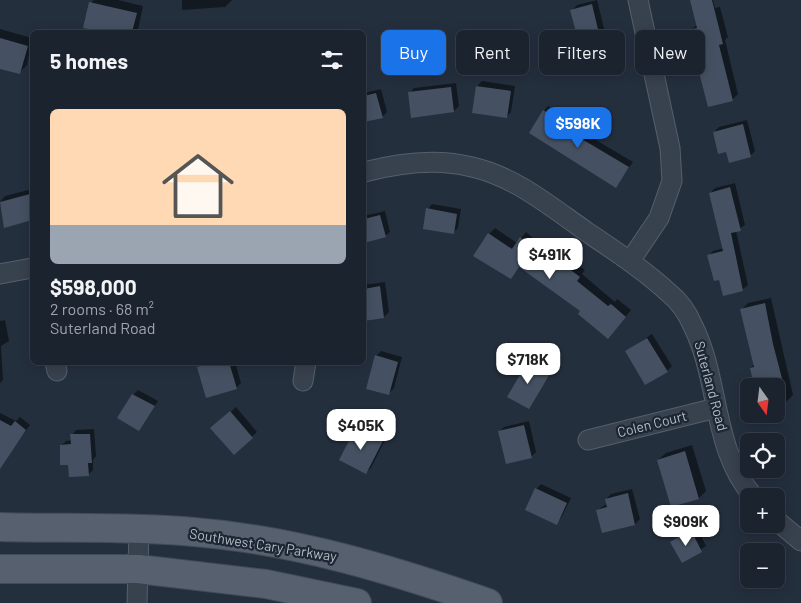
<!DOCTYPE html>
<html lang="en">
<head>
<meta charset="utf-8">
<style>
	:root { --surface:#1b232e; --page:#282f3a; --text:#f1f3f6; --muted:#a0a4aa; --line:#39404a; --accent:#1a73e8 }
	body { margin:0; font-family:Barlow,sans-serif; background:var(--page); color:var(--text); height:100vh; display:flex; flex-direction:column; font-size:19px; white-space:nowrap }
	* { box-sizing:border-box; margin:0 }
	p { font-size:16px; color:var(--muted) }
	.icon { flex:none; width:28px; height:28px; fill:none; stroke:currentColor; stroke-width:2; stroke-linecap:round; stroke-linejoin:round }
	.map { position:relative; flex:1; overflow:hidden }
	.details { position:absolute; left:30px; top:30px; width:336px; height:335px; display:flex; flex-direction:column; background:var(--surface); border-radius:8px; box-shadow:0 2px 12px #0003,0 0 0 1px var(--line) }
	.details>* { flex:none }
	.guide { position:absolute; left:381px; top:30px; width:344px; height:45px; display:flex; gap:10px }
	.needle { width:32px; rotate:166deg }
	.buttons { position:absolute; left:740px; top:378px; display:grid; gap:10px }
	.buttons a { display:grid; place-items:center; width:45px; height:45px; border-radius:8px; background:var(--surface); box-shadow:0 2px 12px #0003,0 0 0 1px var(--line); font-size:25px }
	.price { position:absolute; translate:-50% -42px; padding:0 11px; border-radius:10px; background:#fff; color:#222; font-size:16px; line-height:32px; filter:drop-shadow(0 1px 2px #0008) }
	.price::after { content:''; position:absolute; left:50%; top:30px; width:15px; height:11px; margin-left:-8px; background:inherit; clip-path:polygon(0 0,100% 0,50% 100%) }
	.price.current { background:var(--accent); color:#fff }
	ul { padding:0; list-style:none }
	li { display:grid; align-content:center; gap:10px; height:265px; padding:0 20px }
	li+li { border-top:1px solid var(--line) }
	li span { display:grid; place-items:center; height:155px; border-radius:8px; color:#555 }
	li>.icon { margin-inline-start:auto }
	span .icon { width:90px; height:90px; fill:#fffc; stroke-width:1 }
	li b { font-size:21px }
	h2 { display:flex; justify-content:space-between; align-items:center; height:60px; padding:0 20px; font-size:21px }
	.pill { padding:0 18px; border-radius:8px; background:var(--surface); box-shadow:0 2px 12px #0003,0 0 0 1px var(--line); font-size:18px; line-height:45px }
	.pill.current { background:var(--accent); color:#fff }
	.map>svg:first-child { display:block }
</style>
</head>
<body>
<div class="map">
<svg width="801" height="603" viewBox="0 0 801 603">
	<rect width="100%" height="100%" fill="#242f3e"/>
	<path fill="#0007" d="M93,0H118L143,6L138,30L135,32H111L85,27Z
		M182,0H232L225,7L182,10Z
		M597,0L605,32L600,37L580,42L572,10L577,5Z
		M692,0H713L715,8L720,7L728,37L725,40L738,94L732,100L690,31L698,24Z
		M0,29L32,38L27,65L19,73L0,68Z
		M482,81L515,86L511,112L506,117L473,112L477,86Z
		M456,83L459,106L454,111L410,93L414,88Z
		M381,89L387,112L382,117L364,121V93Z
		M548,106L582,126L579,130L633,162L616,186L544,111Z
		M747,120L755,151L750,156L727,150L714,132L719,127Z
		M735,183L745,225L736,231L748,285L743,289L724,294L720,278L709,256L713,251L724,248L710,193L715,188Z
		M32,189V219L5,226L0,202L5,196Z
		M432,204L461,209L458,228L454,232L428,209Z
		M385,211L390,232L385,236L364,242V216Z
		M495,228L517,243L526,232L554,256L558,251L585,270L582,274L615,302L617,299L631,310L614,331L520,266L511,277L489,234Z
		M385,282L389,312L384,317L364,319V285Z
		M771,298L793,395L787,401L776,404V386H756L751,368L754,364L742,309L748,303Z
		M5,320L9,341L1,346L3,380L0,383V321Z
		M652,334L672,366L667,371L627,351Z
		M381,351L402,357L394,388L389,393L376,356Z
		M534,357L554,369L528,408L529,362Z
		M203,362H235L241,383L236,388L198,367Z
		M138,390L158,401L139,430L133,395Z
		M236,407L257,432L234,453L217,424Z
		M0,413L16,421L20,417L30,425L6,458L0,453Z
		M529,421L536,452L531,457L500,431L504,427Z
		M362,423L387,436L371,468L366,472L357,428Z
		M94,429L96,456L93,460V470L89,474L69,464L61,446L66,441L72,440V435L76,430Z
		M692,445L706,491L699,498L658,460L666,453Z
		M541,484L571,498L561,518L556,523L536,489Z
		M632,489L640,519L635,524L603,532L597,510L607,504L606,499L611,494Z
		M696,526L706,546L682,561L672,542Z"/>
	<path fill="#455162" d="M690,0H712L723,44L719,45L733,101L708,107L688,30L697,28Z
		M89,2L137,13L132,32H105L83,28Z
		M592,4L600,38L579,43L570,10Z
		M0,38L28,46L20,74L0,69Z
		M476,86L511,91L507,118L472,113Z
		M451,87L454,112L411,118L408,92Z
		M376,93L383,118L364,122V96Z
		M543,110L578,131L575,135L629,167L616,188L529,133Z
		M743,124L751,157L729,163L726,152L718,154L713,132Z
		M730,187L741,231L731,233L743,291L723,296L719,280L714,281L707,255L723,251L709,193Z
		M30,194L32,220L4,228L0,202Z
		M426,208L457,214L454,234L423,229Z
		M380,215L386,237L364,243V219Z
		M488,233L512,249L520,237L548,261L552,256L580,277L577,281L608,306L611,304L626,317L608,339L578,314L580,311L519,267L511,279L473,256Z
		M380,286L384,318L364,321V289Z
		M765,303L773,344L784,386H754L750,368L754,367L740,309Z
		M647,338L668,372L645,385L625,351Z
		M375,355L398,362L389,395L366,389Z
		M528,361L550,374L529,409L507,397Z
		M213,362H229L237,389L206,398L197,367Z
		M132,394L155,406L139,431L117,418Z
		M230,411L253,438L234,455L210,428Z
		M0,420L11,426L15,421L26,430L0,469Z
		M524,425L532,458L506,464L498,431Z
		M356,427L383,441L366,474L339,460Z
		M70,434H90L92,463H88L89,476L69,477L68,465H60V445L71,444Z
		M685,451L699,499L671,507L657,460Z
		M535,488L567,503L557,525L525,510Z
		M628,493L635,525L602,533L596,510L607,507L605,499Z
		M691,530L702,552L682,563L670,542Z"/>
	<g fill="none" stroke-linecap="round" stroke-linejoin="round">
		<g stroke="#565f6c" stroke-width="21">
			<path id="minor" d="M364,172C398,163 438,158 472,167C516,177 551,207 587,232C615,251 644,270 669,293C679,301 688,314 693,326C720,380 712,449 753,496
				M630,261L659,218L672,181L670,148L638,0
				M0,274L32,268
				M55,362L57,371
				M303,381L306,362
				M588,440L716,408
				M776,520L801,541
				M137,603L139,530"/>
		</g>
		<g stroke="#414a57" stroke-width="30">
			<path id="primary" d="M0,527C64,529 130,526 194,532C295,540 393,570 488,603
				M0,569H138L266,584L357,603"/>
		</g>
		<use href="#minor" stroke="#38414e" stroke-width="19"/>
		<use href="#primary" stroke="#56606e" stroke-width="28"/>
	</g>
	<g text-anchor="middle" stroke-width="4.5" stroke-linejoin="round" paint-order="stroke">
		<g font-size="14" fill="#b4bcc9" stroke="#1d2633">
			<text transform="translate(711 386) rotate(75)" y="5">Suterland Road</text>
			<text transform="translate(652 424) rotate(-14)" y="5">Colen Court</text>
			<text transform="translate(263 545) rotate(9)" y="5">Southwest Cary Parkway</text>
		</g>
	</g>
</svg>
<div class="buttons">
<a><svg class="needle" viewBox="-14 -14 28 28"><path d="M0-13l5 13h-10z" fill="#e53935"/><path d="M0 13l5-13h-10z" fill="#a0a4aa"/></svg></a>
<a><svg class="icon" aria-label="locate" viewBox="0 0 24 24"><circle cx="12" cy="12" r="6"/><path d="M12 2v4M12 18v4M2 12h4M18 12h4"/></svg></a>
<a>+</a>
<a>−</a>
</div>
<b class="price current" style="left:578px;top:149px">$598K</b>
<b class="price" style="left:550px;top:280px">$491K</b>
<b class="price" style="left:528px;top:385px">$718K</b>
<b class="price" style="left:361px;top:451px">$405K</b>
<b class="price" style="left:686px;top:547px">$909K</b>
<div class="guide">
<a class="pill current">Buy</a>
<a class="pill">Rent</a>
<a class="pill">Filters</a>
<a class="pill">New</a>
</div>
<section class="details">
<h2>5 homes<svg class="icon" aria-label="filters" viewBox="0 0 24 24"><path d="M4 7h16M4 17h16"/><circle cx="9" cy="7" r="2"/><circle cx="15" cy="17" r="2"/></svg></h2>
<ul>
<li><span style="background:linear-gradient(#ffd9b3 75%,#9aa5b1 0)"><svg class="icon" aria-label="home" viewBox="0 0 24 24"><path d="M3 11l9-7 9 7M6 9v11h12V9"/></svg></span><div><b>$598,000</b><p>2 rooms · 68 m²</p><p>Suterland Road</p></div></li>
</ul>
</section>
</div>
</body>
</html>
